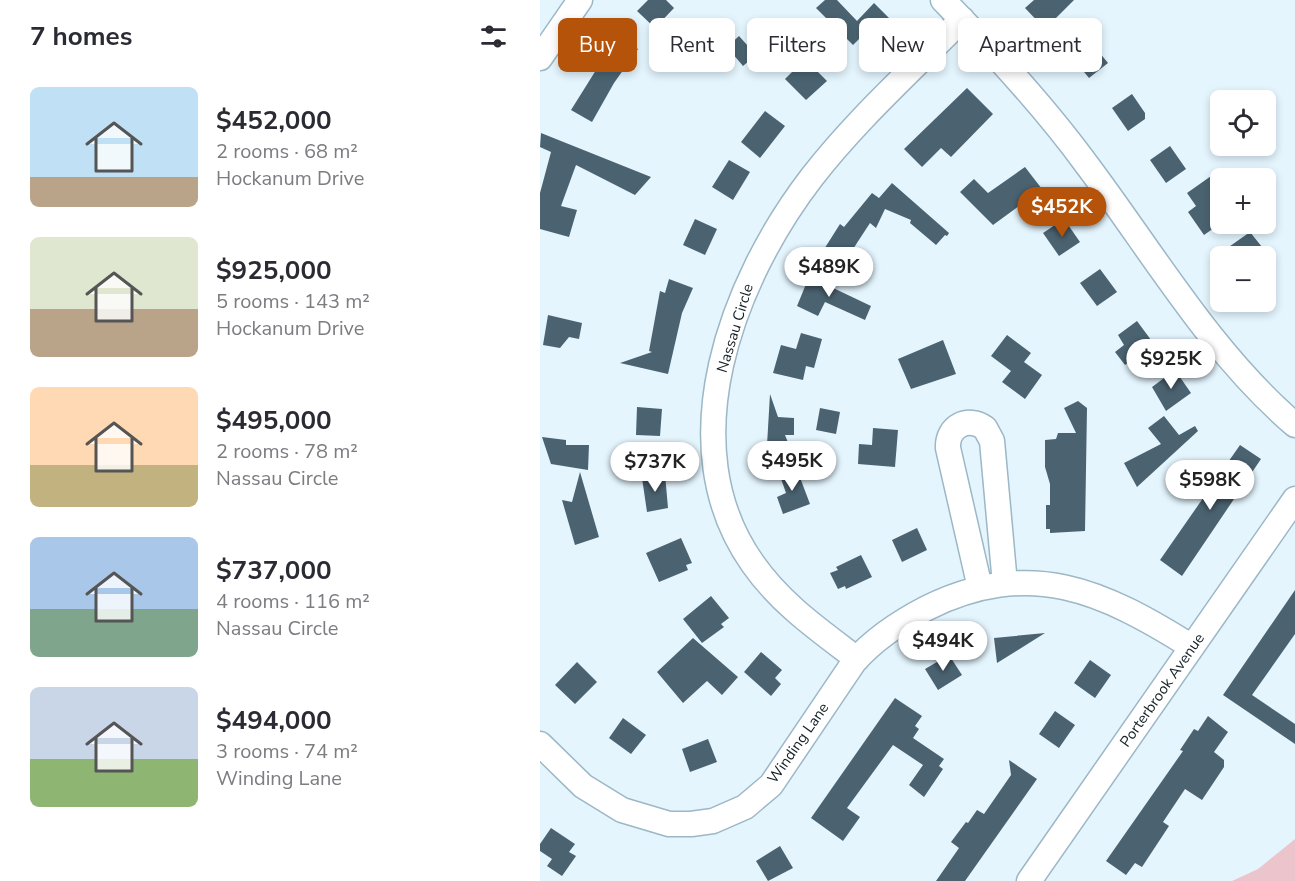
<!DOCTYPE html>
<html lang="en">
<head>
<meta charset="utf-8">
<style>
	:root { --surface:#fff; --page:#f7f7f7; --text:#2b2b33; --muted:#7c7c81; --accent:#b45309 }
	body { margin:0; font-family:"Nunito Sans",sans-serif; background:var(--page); color:var(--text); height:100vh; display:flex; flex-direction:column; font-size:22px; white-space:nowrap }
	* { box-sizing:border-box; margin:0 }
	p { font-size:20px; color:var(--muted) }
	.icon { flex:none; width:33px; height:33px; fill:none; stroke:currentColor; stroke-width:2; stroke-linecap:round; stroke-linejoin:round }
	.map { position:relative; flex:1; overflow:hidden }
	.sheet { display:flex; flex-direction:column; background:var(--surface); width:540px }
	.sheet>* { flex:none }
	.guide { position:absolute; left:18px; top:18px; width:570px; height:54px; display:flex; gap:12px }
	.tools { position:absolute; left:670px; top:90px; display:grid; gap:12px }
	.tools a { display:grid; place-items:center; width:66px; height:66px; border-radius:9px; background:var(--surface); box-shadow:0 3px 9px #0003; font-size:30px }
	.price { position:absolute; translate:-50% -51px; padding:0 14px; border-radius:21px; background:#fff; color:#222; font-size:20px; line-height:39px; filter:drop-shadow(0 2px 3px #0008) }
	.price::after { content:''; position:absolute; left:50%; top:36px; width:18px; height:14px; margin-left:-9px; background:inherit; clip-path:polygon(0 0,100% 0,50% 100%) }
	.price.on { background:var(--accent); color:#fff }
	ul { padding:0; list-style:none }
	li { display:flex; align-items:center; gap:18px; height:150px; padding:0 30px }
	li span { display:grid; place-items:center; flex:none; width:168px; height:120px; border-radius:9px; color:#555 }
	li>.icon { margin-inline-start:auto }
	span .icon { width:72px; height:72px; fill:#fffc; stroke-width:1 }
	li b { font-size:26px }
	h2 { display:flex; justify-content:space-between; align-items:center; height:72px; padding:0 30px; font-size:26px }
	.pill { padding:0 21px; border-radius:9px; background:var(--surface); box-shadow:0 3px 9px #0003; font-size:21px; line-height:54px }
	.pill.on { background:var(--accent); color:#fff }
	main { display:flex; flex:1; min-height:0 }
	.map>svg:first-child { display:block }
</style>
</head>
<body>
<main>
<section class="sheet">
<h2>7 homes<svg class="icon" aria-label="filters" viewBox="0 0 24 24"><path d="M4 7h16M4 17h16"/><circle cx="9" cy="7" r="2"/><circle cx="15" cy="17" r="2"/></svg></h2>
<ul>
<li><span style="background:linear-gradient(#bfe0f5 75%,#b9a48a 0)"><svg class="icon" aria-label="home" viewBox="0 0 24 24"><path d="M3 11l9-7 9 7M6 9v11h12V9"/></svg></span><div><b>$452,000</b><p>2 rooms · 68 m²</p><p>Hockanum Drive</p></div></li>
<li><span style="background:linear-gradient(#dfe7d0 60%,#b9a48a 0)"><svg class="icon" aria-label="home" viewBox="0 0 24 24"><path d="M3 11l9-7 9 7M6 9v11h12V9"/></svg></span><div><b>$925,000</b><p>5 rooms · 143 m²</p><p>Hockanum Drive</p></div></li>
<li><span style="background:linear-gradient(#ffd9b3 65%,#c2b280 0)"><svg class="icon" aria-label="home" viewBox="0 0 24 24"><path d="M3 11l9-7 9 7M6 9v11h12V9"/></svg></span><div><b>$495,000</b><p>2 rooms · 78 m²</p><p>Nassau Circle</p></div></li>
<li><span style="background:linear-gradient(#a9c7e8 60%,#7fa58c 0)"><svg class="icon" aria-label="home" viewBox="0 0 24 24"><path d="M3 11l9-7 9 7M6 9v11h12V9"/></svg></span><div><b>$737,000</b><p>4 rooms · 116 m²</p><p>Nassau Circle</p></div></li>
<li><span style="background:linear-gradient(#c9d6e8 60%,#8fb573 0)"><svg class="icon" aria-label="home" viewBox="0 0 24 24"><path d="M3 11l9-7 9 7M6 9v11h12V9"/></svg></span><div><b>$494,000</b><p>3 rooms · 74 m²</p><p>Winding Lane</p></div></li>
</ul>
</section>
<div class="map">
<svg width="755" height="881" viewBox="0 0 755 881">
	<rect width="100%" height="100%" fill="#e4f5fe"/>
	<path fill="#ecc4cc" d="M755,839V881H692L718,869Z"/>
	<path fill="#4b6371" d="M108,0H126L134,8L115,28L97,11Z
		M285,0H297L317,21L334,3L354,23L335,41L326,32L313,45L276,8Z
		M494,0H534L505,29L485,8Z
		M78,35L98,49L74,83L52,122L31,110Z
		M199,36L216,55L203,66L187,47Z
		M550,41L568,63L549,78L531,56Z
		M265,59L287,81L266,100L245,79Z
		M427,88L453,114L411,157L401,148L382,167L364,149Z
		M592,94L605,113V119L588,131L572,108Z
		M225,111L245,126L220,158L201,142Z
		M1,133L111,177L95,195L36,165L21,206L37,210L29,237L0,229V193L11,152L0,147Z
		M630,146L646,169L626,183L610,160Z
		M189,160L210,172L193,200L172,187Z
		M485,167L502,189L453,225L420,192L434,179L448,193Z
		M681,169V223L664,235L648,212L656,206L647,193Z
		M352,183L409,233L407,236L405,235L396,245L370,223L371,220L345,209L336,228L330,223L302,266L281,254L300,224L304,227L332,193L339,198Z
		M155,219L177,229L165,255L143,245Z
		M524,219L540,242L519,256L503,233Z
		M710,232L722,247L708,256H676Z
		M560,269L577,292L557,306L540,283Z
		M271,272L292,281L289,286L331,306L325,320L285,302L278,316L257,306Z
		M129,279L153,288L142,313L128,374L80,363L112,352L109,351L120,291L125,293Z
		M8,315L42,323L39,339L29,337L20,348L3,345Z
		M597,321L614,344L585,365L575,352L584,345L578,335Z
		M261,333L282,339L274,368L266,366L263,380L233,373L241,345L256,349Z
		M467,335L491,353L484,362L502,375L485,399L462,382L471,371L451,356Z
		M403,340L416,374L371,389L358,359Z
		M635,370L651,393L626,411L612,387Z
		M230,394L238,417L254,418V435H245L249,445H227Z
		M538,401L547,408L545,531L510,533V529H506V505H510V484L505,467V440L516,439L518,433H536L524,408Z
		M97,407L122,409L120,436L96,435Z
		M280,408L300,412L296,434L276,430Z
		M624,416L639,435L655,426L658,431L597,487L584,463L621,444L608,428Z
		M333,428L358,430L355,467L318,464L319,444L332,445Z
		M2,437L26,440V445H49L48,470L11,464Z
		M700,445L721,459L642,576L620,560Z
		M256,467L270,504L243,514L237,497L246,493L239,473Z
		M40,472L59,537L35,545L22,500L32,502Z
		M125,474L128,508L107,512L102,478Z
		M377,528L387,550L362,562L352,540Z
		M141,538L152,563L146,565L148,570L119,582L106,553Z
		M321,555L332,577L306,589L305,586L298,589L290,573L298,570L296,567Z
		M755,590V634L712,695L755,724V744L683,695Z
		M171,596L189,618L181,624L184,627L162,643L143,619Z
		M505,633L457,663L454,638Z
		M153,638L198,677L182,695L167,681L143,703L117,672Z
		M221,652L242,670L235,678L241,684L231,696L204,672Z
		M409,655L422,675L398,690L385,669Z
		M550,660L571,675L555,698L534,683Z
		M37,662L57,682L35,704L15,685Z
		M355,698L382,716L375,726L379,729L373,738L404,759L399,766L403,769L384,797L369,785L383,765L353,745L307,808L320,817L303,841L271,818Z
		M515,711L535,725L519,748L499,734Z
		M668,716L688,732L674,752L684,760V767L662,800L645,789L623,822L629,826L602,867L595,863L586,875L566,861L643,751L640,750L654,729L658,731Z
		M83,718L106,735L91,754L69,738Z
		M168,739L177,762L150,772L142,749Z
		M469,760L497,779L425,881H396L419,848L411,842L426,822L428,823L437,810L444,814L471,775Z
		M11,828L35,844L29,852L36,856L22,876L7,866L12,859L0,851V844Z
		M240,846L253,868L228,881L216,861Z"/>
	<g fill="none" stroke-linecap="round" stroke-linejoin="round">
		<g stroke="#9cb7c6" stroke-width="27">
			<path id="minor" d="M403,0C454,52 504,106 547,165C613,253 671,353 755,425
				M0,58L40,0
				M440,588L408,448C407,426 428,416 445,428L452,441L465,584
				M317,659C279,630 241,604 213,564C129,446 192,281 272,177C316,120 371,71 422,19
				M0,744L43,786L82,810L129,824H151L173,821L205,807L231,785L314,662C334,639 360,622 387,608C490,557 563,591 652,647
				M489,881L755,499"/>
		</g>
		<use href="#minor" stroke="#fff" stroke-width="24"/>
	</g>
	<g text-anchor="middle" stroke-width="6" stroke-linejoin="round" paint-order="stroke">
		<g font-size="15" fill="#152025" stroke="#fff">
			<text transform="translate(195 328) rotate(-73)" y="5">Nassau Circle</text>
			<text transform="translate(622 690) rotate(-55)" y="5">Porterbrook Avenue</text>
			<text transform="translate(258 743) rotate(-55)" y="5">Winding Lane</text>
		</g>
	</g>
</svg>
<div class="tools">
<a><svg class="icon" aria-label="locate" viewBox="0 0 24 24"><circle cx="12" cy="12" r="6"/><path d="M12 2v4M12 18v4M2 12h4M18 12h4"/></svg></a>
<a>+</a>
<a>−</a>
</div>
<b class="price on" style="left:522px;top:238px">$452K</b>
<b class="price" style="left:289px;top:298px">$489K</b>
<b class="price" style="left:631px;top:390px">$925K</b>
<b class="price" style="left:252px;top:492px">$495K</b>
<b class="price" style="left:115px;top:493px">$737K</b>
<b class="price" style="left:670px;top:511px">$598K</b>
<b class="price" style="left:403px;top:672px">$494K</b>
<div class="guide">
<a class="pill on">Buy</a>
<a class="pill">Rent</a>
<a class="pill">Filters</a>
<a class="pill">New</a>
<a class="pill">Apartment</a>
</div>
</div>
</main>
</body>
</html>
